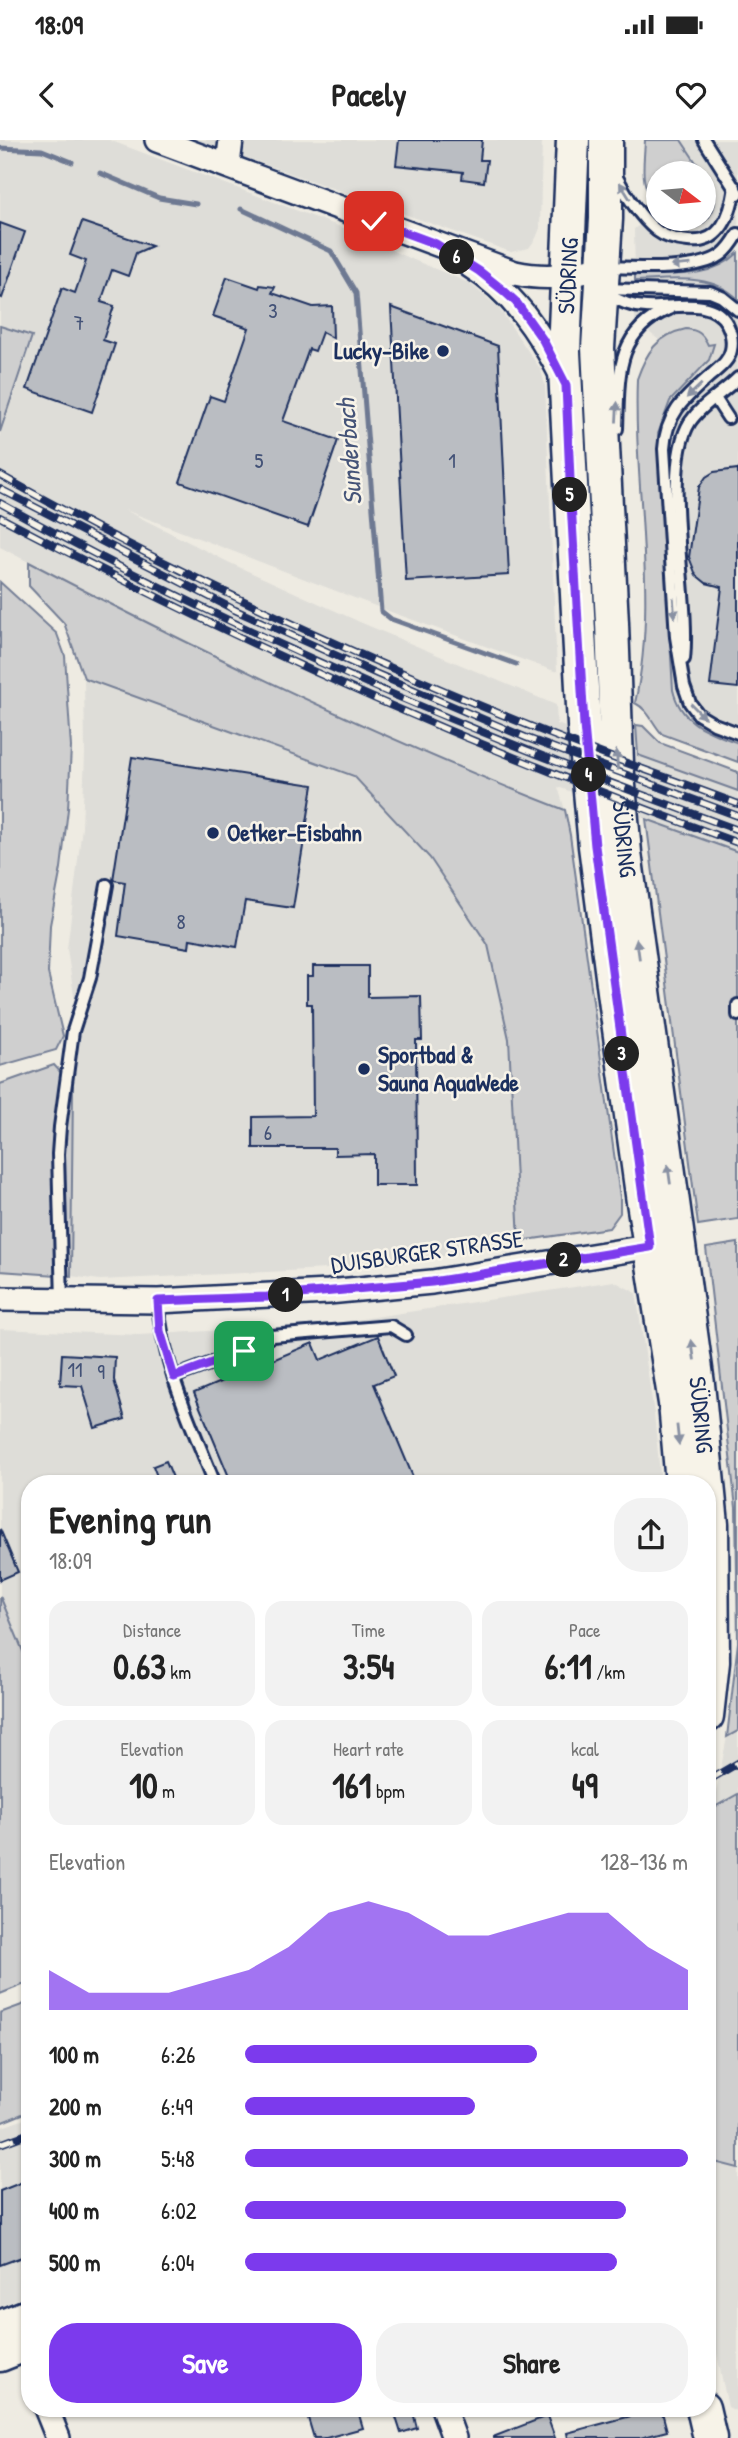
<!DOCTYPE html>
<meta charset="utf-8">
<style>
body{margin:0;font-family:"Patrick Hand",sans-serif;background:#f2f2f2;color:#222;height:100vh;display:flex;flex-direction:column;font-size:26px;white-space:nowrap}
*{box-sizing:border-box;margin:0}
p{font-size:23px;color:#767676}
.icon{flex:none;width:38px;height:38px;fill:none;stroke:currentColor;stroke-width:2;stroke-linecap:round;stroke-linejoin:round}
.map{position:relative;flex:1;overflow:hidden}
.panel{position:absolute;left:21px;top:1335px;width:695px;height:942px;display:flex;flex-direction:column;background:#fff;border-radius:28px;box-shadow:0 2px 5px #0004}
.panel>*{flex:none}
.needle{width:46px;rotate:106deg}
.fabs{position:absolute;left:646px;top:21px;display:grid;gap:14px}
.fabs a{display:grid;place-items:center;width:70px;height:70px;border-radius:50%;background:#fff;box-shadow:0 2px 5px #0004;font-size:35px}
.pin{position:absolute;display:grid;place-items:center;width:60px;height:60px;color:#fff;margin:-30px;border-radius:14px;box-shadow:0 4px 10px #0006}
.km{position:absolute;width:35px;height:35px;margin:-18px;border-radius:50%;background:#222;color:#fff;font-size:19px;line-height:35px;text-align:center}
.round{display:grid;place-items:center;flex:none;width:74px;height:74px;border-radius:28px;background:#f2f2f2}
.head{display:flex;align-items:center;justify-content:space-between;height:119px;padding:0 28px}
h1{font-size:38px;font-weight:800;line-height:52px}
.metrics{display:grid;grid-template-columns:repeat(3,1fr);gap:10px;height:119px;padding:7px 28px}
.metrics div{display:grid;align-content:center;border-radius:18px;background:#f2f2f2;text-align:center}
.metrics b{font-size:35px;font-weight:800}
.metrics small{font-size:19px;font-weight:400}
.metrics p{font-size:19px}
.chart{height:196px;padding:14px 28px}
.chart p{display:flex;justify-content:space-between}
.chart svg{width:100%;height:126px;margin-top:7px;fill:#7c3aed;opacity:.7}
.action{display:flex;gap:14px;margin-top:auto;padding:14px 28px}
.action a{flex:1;height:80px;border-radius:28px;background:#7c3aed;color:#fff;font-size:28px;font-weight:800;line-height:80px;text-align:center}
.action a+a{background:#f2f2f2;color:#222}
ul{padding:0 28px;list-style:none;font-size:23px}
li{display:grid;grid-template-columns:112px 84px 1fr;align-items:center;height:52px}
li i{height:18px;border-radius:9px;background:#7c3aed}
.status{display:flex;justify-content:space-between;align-items:center;height:49px;padding:0 35px;background:#fff;direction:ltr}
.status svg{height:19px;fill:currentColor}
header{display:flex;justify-content:space-between;align-items:center;height:91px;padding:0 28px;background:#fff;font-size:32px;font-weight:800}
.map>svg:first-child{display:block}
</style>
<div class="status"><b>18:09</b><svg viewBox="0 0 49 12"><path d="M0 12V9h3v3zM5 12V6h3v6zM10 12V3h3v9zM15 12V0h3v12zM26 1h20v11H26zM47 4h2v5h-2z"/></svg></div>
<header><svg class="icon" aria-label="back" viewBox="0 0 24 24"><path d="M15 5l-7 7 7 7"/></svg>Pacely<svg class="icon" aria-label="heart" viewBox="0 0 24 24"><path d="M12 20l-8-8c-3-5 5-10 8-4 3-6 11-1 8 4z"/></svg></header>
<div class="map">
<svg width="738" height="2298" viewBox="0 0 738 2298">
<rect width="100%" height="100%" fill="#eeebe2"/>
<filter id="ink" filterUnits="userSpaceOnUse"><feTurbulence type="fractalNoise" baseFrequency=".0143" numOctaves="2"/><feDisplacementMap in="SourceGraphic" scale="14" xChannelSelector="R" yChannelSelector="G"/><feConvolveMatrix kernelMatrix="1 2 1 2 8 2 1 2 1" color-interpolation-filters="sRGB"/></filter>
<g filter="url(#ink)">
<g fill="#deddd8">
<path d="M0,0H109L362,95L397,113L469,143L498,167L541,230L545,245L557,532L391,472L125,370L228,422L362,483L556,565L557,584L738,651V712L558,647L565,670L505,647L398,602L114,467L0,407V292L32,197L0,186Z"/>
<path d="M197,0H542L540,88L536,98L529,108L511,112Z"/>
<path d="M681,0H738V113L725,124L707,132L635,134L634,89L654,74L658,79L675,88L709,78L713,49Z"/>
<path d="M696,140L716,144L738,159V603L703,590L691,582L682,572L673,550L658,294L670,261L697,235L713,204L708,205L704,196L696,190L686,189L673,192L659,200L635,181V141Z"/>
<path d="M84,538L354,636L430,718L488,805L509,899L519,1101L423,1120L368,1127L100,1140L71,1136L73,946L80,896L67,809L82,687L85,614Z"/>
<path d="M614,1141L636,1153L654,1274L661,1344H30V1528L0,1456V1189L139,1195L328,1184Z"/>
<path d="M738,1591V1654L713,1668L727,1597Z"/>
<path d="M30,1977V2154L0,2166V1988Z"/>
<path d="M713,2021L738,2028V2272L728,2267L713,2195L710,2145L707,2144V2045Z"/>
</g>
<g fill="#cfcfcf" stroke="#757f96" stroke-width="2">
<path d="M645,0H681L703,33H658V66C638,45 644,27 645,0Z"/>
<path d="M704,35C706,39 711,44 713,49C722,72 699,96 675,88C670,86 665,82 661,79H704Z"/>
<path d="M738,113V159C711,132 670,140 635,141V134C671,134 710,140 738,113Z"/>
<path d="M0,186L32,196L0,292Z"/>
<path d="M686,189C698,190 703,194 708,205L714,204L709,220L670,261L658,294L673,550C681,584 709,592 738,603V622L662,594C652,583 649,570 635,563C659,457 633,347 637,239C646,213 657,195 686,189Z"/>
<path d="M29,422C203,513 381,599 565,670L570,695L620,1057V1073L609,1088L519,1101L509,899L488,805L430,718L354,636L84,538L64,483L29,446Z"/>
<path d="M0,442L57,494L65,516L71,607L68,669L61,728L50,785L48,833L63,896L56,910L0,926Z"/>
<path d="M636,585L643,586L660,603L738,632V651L638,615Z"/>
<path d="M646,679L738,712V1079L698,1085Z"/>
<path d="M54,925L73,946L71,1136L0,1131V944Z"/>
<path d="M738,1103V1591L727,1597L738,1502L736,1368L706,1108Z"/>
<path d="M0,1456L30,1528V1842L0,1854Z"/>
<path d="M738,1654V2028L707,2020V1688L713,1668Z"/>
<path d="M30,1862V1971L0,1983V1873Z"/>
</g>
<g fill="none" stroke-linecap="round" stroke-linejoin="round">
<g stroke="#6e7992" stroke-width="5">
<path d="M0,8L42,10L72,22"/>
<path d="M100,33L159,58L196,64"/>
<path d="M241,69L331,111L356,153L381,471L391,479L516,524"/>
</g>
</g>
<g fill="#babdc2" stroke="#1b2f5e" stroke-width="2">
<path d="M399,0H482L480,20H487L484,42L462,39L463,32L396,25Z"/>
<path d="M82,82L152,106L136,113L128,136L112,130L101,162L114,166L103,200L115,204L92,272L27,249L62,148L75,153L86,121L70,115Z"/>
<path d="M0,83L25,92L2,158L0,157Z"/>
<path d="M227,137L259,148L260,145L275,147L272,153L313,167L332,166L333,198L322,192L315,211L309,209L283,281L338,300L308,387L180,342L210,256L224,261L249,188L213,176Z"/>
<path d="M391,167L498,206L509,435L406,441Z"/>
<path d="M738,329V548L710,545L722,447L706,443L696,435L689,417L699,347L706,337L714,332Z"/>
<path d="M132,617L313,645L293,768L245,761L237,807L190,799L189,808L118,796L125,742L113,740Z"/>
<path d="M313,826H368V857L421,856L422,900H416L417,1045H374V1014L335,1015V1008H253V977L313,976L312,864H307V836H313Z"/>
<path d="M378,1196L394,1236L374,1244L416,1344H232L194,1253L313,1203L320,1220Z"/>
<path d="M62,1214L115,1217L114,1240L125,1279L95,1288L82,1246L60,1245Z"/>
<path d="M166,1321L174,1340L160,1344L153,1326Z"/>
<path d="M0,1389L18,1432L0,1440Z"/>
<path d="M30,2039V2114L0,2125V2051Z"/>
<path d="M305,2268H357L363,2288L326,2298H314Z"/>
<path d="M393,2268H412L417,2288L401,2293Z"/>
<path d="M661,2268L667,2291L640,2298H568L567,2293Z"/>
<path d="M547,2276L555,2298H493V2297Z"/>
</g>
<g fill="none" stroke-linecap="round" stroke-linejoin="round">
<defs>
<g id="lane">
<path d="M704,0L738,54"/>
<path d="M615,34C626,54 639,77 657,91C666,98 677,100 688,101C721,105 731,74 735,47"/>
<path d="M606,127C635,128 697,132 721,115C728,110 734,101 738,94"/>
<path d="M604,149L710,152L722,157L738,170"/>
<path d="M606,153C618,161 632,167 646,167C672,169 712,156 727,184C731,192 733,201 731,210C729,221 719,228 711,235C685,258 666,273 664,309L676,497L684,546L690,563L699,575L714,584L738,593"/>
<path d="M715,258L728,278"/>
<path d="M617,289C619,239 614,192 669,169"/>
<path d="M684,519C691,458 660,329 690,282C702,264 723,253 738,238"/>
<path d="M738,865V875"/>
<path d="M62,1161L58,1014L60,987L73,891L90,838L107,745"/>
<path d="M158,1161C162,1225 192,1285 215,1344"/>
<path d="M174,1237L244,1211L272,1196L391,1186L406,1195"/>
</g>
<g id="street">
<path d="M157,0L515,133C548,140 571,136 602,127"/>
<path d="M228,25L231,0"/>
<path d="M469,125C513,152 539,191 562,236"/>
<path d="M0,1159L158,1161L328,1152L432,1142L665,1104"/>
<path d="M46,2268L58,2298"/>
<path d="M443,2268L454,2298"/>
</g>
<g id="secondary">
<path d="M573,0L564,212L584,585L595,706L616,867L643,1062L675,1263L682,1344"/>
<path id="s1" d="M606,0V79L598,208L612,483L617,623L625,713L698,1244L712,1384L713,1522L707,1576"/>
<path d="M0,2187L30,2175"/>
<path d="M0,2215L30,2203"/>
<path d="M703,2268L710,2298"/>
</g>
</defs>
<use href="#lane" stroke="#1b2f5e" stroke-width="16"/>
<use href="#street" stroke="#1b2f5e" stroke-width="28"/>
<use href="#secondary" stroke="#1b2f5e" stroke-width="37"/>
<use href="#lane" stroke="#f7f3e8" stroke-width="10"/>
<use href="#street" stroke="#f7f3e8" stroke-width="23"/>
<use href="#secondary" stroke="#f7f3e8" stroke-width="32"/>
<defs>
<g id="rail">
<path d="M0,335C170,431 349,513 530,586C599,614 669,638 738,664"/>
<path d="M0,349L235,470L377,534L527,598L738,676"/>
<path d="M0,363C236,494 485,599 738,690"/>
<path d="M0,377C48,403 97,427 147,452C339,548 536,630 738,703"/>
<path d="M707,1641L738,1623"/>
<path d="M0,2004L30,1993"/>
</g>
</defs>
<use href="#rail" stroke="#1b2f5e" stroke-width="8"/>
<use href="#rail" stroke="#f7f3e8" stroke-width="5" stroke-dasharray="16" stroke-linecap="butt"/>
</g>
<defs><path id="oneway-solid" d="M-6-.8H1V-3.2L6.5 0L1 3.2V.8H-6Z" transform="scale(1.75)"/></defs>
<g fill="#8991a3">
<use href="#oneway-solid" transform="translate(625 51) rotate(-122)"/>
<use href="#oneway-solid" transform="translate(681 125) rotate(175)"/>
<use href="#oneway-solid" transform="translate(694 251) rotate(137)"/>
<use href="#oneway-solid" transform="translate(617 272) rotate(-87)"/>
<use href="#oneway-solid" transform="translate(674 468) rotate(86)"/>
<use href="#oneway-solid" transform="translate(698 571) rotate(45)"/>
<use href="#oneway-solid" transform="translate(617 620) rotate(-93)"/>
<use href="#oneway-solid" transform="translate(638 809) rotate(-98)"/>
<use href="#oneway-solid" transform="translate(669 1034) rotate(-98)"/>
<use href="#oneway-solid" transform="translate(693 1210) rotate(-98)"/>
<use href="#oneway-solid" transform="translate(678 1295) rotate(84)"/>
</g>
</g>
<g fill="none" stroke-linecap="round" stroke-linejoin="round" filter="url(#ink)">
<defs>
<path id="route" d="M244,1211L174,1237L160,1191L158,1161L267,1157L432,1142L650,1107L595,706L584,585L571,363L566,245L543,200L516,162L504,151L479,131L436,104L374,81"/>
</defs>
<use href="#route" stroke="#fff" stroke-width="14"/>
<use href="#route" stroke="#7c3aed" stroke-width="9"/>
</g>
<g fill="#1b2f5e" stroke="#f7f3e8" stroke-width="2.5">
<circle cx="443" cy="211" r="7"/>
<circle cx="213" cy="693" r="7"/>
<circle cx="364" cy="929" r="7"/>
</g>
<g text-anchor="middle" stroke-width="5" stroke-linejoin="round" paint-order="stroke">
<g font-size="21" fill="#435277">
<text x="273" y="178">3</text>
<text x="79" y="190">7</text>
<text x="259" y="328">5</text>
<text x="452" y="328">1</text>
<text x="181" y="789">8</text>
<text x="268" y="1000">6</text>
<text x="75" y="1237">11</text>
<text x="101" y="1239">9</text>
</g>
<g font-size="24" fill="#1b2f5e" stroke="#f7f3e8">
<text transform="translate(568 136) rotate(-87)" y="8">SÜDRING</text>
<text dy="8" stroke="none"><textPath href="#s1" startOffset="700">SÜDRING</textPath></text>
<text transform="translate(427 1112) rotate(-8)" y="8">DUISBURGER STRASSE</text>
<text dy="8" stroke="none"><textPath href="#s1" startOffset="1281">SÜDRING</textPath></text>
</g>
<g font-size="24" font-weight="bold" fill="#1b2f5e" stroke="#f7f3e8" text-anchor="start">
<text x="429" y="219" text-anchor="end">Lucky-Bike</text>
<text x="227" y="701">Oetker-Eisbahn</text>
<text x="378" y="923">Sportbad &amp;<tspan x="378" dy="28">Sauna AquaWede</tspan></text>
</g>
<g font-size="26" font-style="italic" fill="#455478" stroke="#f7f3e8">
<text transform="translate(349 312) rotate(-94)" y="9">Sunderbach</text>
</g>
</g>
</svg>
<div class="fabs">
<a><svg class="needle" viewBox="-14 -14 28 28"><path d="M0-13l5 13h-10z" fill="#e53935"/><path d="M0 13l5-13h-10z" fill="#767676"/></svg></a>
</div>
<div class="pin" style="left:244px;top:1211px;background:#1e9e55"><svg class="icon" aria-label="arrive" viewBox="0 0 24 24"><path d="M6 21V4h12l-3 4 3 4H6"/></svg></div>
<div class="pin" style="left:374px;top:81px;background:#d93025"><svg class="icon" aria-label="check" viewBox="0 0 24 24"><path d="M5 12l5 5 9-10"/></svg></div>
<b class="km" style="left:286px;top:1155px">1</b>
<b class="km" style="left:564px;top:1120px">2</b>
<b class="km" style="left:622px;top:914px">3</b>
<b class="km" style="left:589px;top:635px">4</b>
<b class="km" style="left:570px;top:355px">5</b>
<b class="km" style="left:457px;top:117px">6</b>
<section class="panel">
<div class="head"><div><h1>Evening run</h1><p>18:09</p></div><a class="round"><svg class="icon" aria-label="share" viewBox="0 0 24 24"><path d="M12 15V3M7 8l5-5 5 5M5 13v7h14v-7"/></svg></a></div>
<div class="metrics">
<div><p>Distance</p><b>0.63<small> km</small></b></div>
<div><p>Time</p><b>3:54</b></div>
<div><p>Pace</p><b>6:11<small> /km</small></b></div>
</div>
<div class="metrics">
<div><p>Elevation</p><b>10<small> m</small></b></div>
<div><p>Heart rate</p><b>161<small> bpm</small></b></div>
<div><p>kcal</p><b>49</b></div>
</div>
<div class="chart"><p><span>Elevation</span>128–136 m</p>
<svg viewBox="0 0 160 44" preserveAspectRatio="none"><path d="M0 44V30L10 38L20 38L30 38L40 34L50 30L60 22L70 10L80 6L90 10L100 18L110 18L120 14L130 10L140 10L150 22L160 30V44z"/></svg>
</div>
<ul>
<li><b>100 m</b>6:26<i style="width:66%"></i></li>
<li><b>200 m</b>6:49<i style="width:52%"></i></li>
<li><b>300 m</b>5:48<i style="width:100%"></i></li>
<li><b>400 m</b>6:02<i style="width:86%"></i></li>
<li><b>500 m</b>6:04<i style="width:84%"></i></li>
</ul>
<div class="action"><a>Save</a><a>Share</a></div>
</section>
</div>
